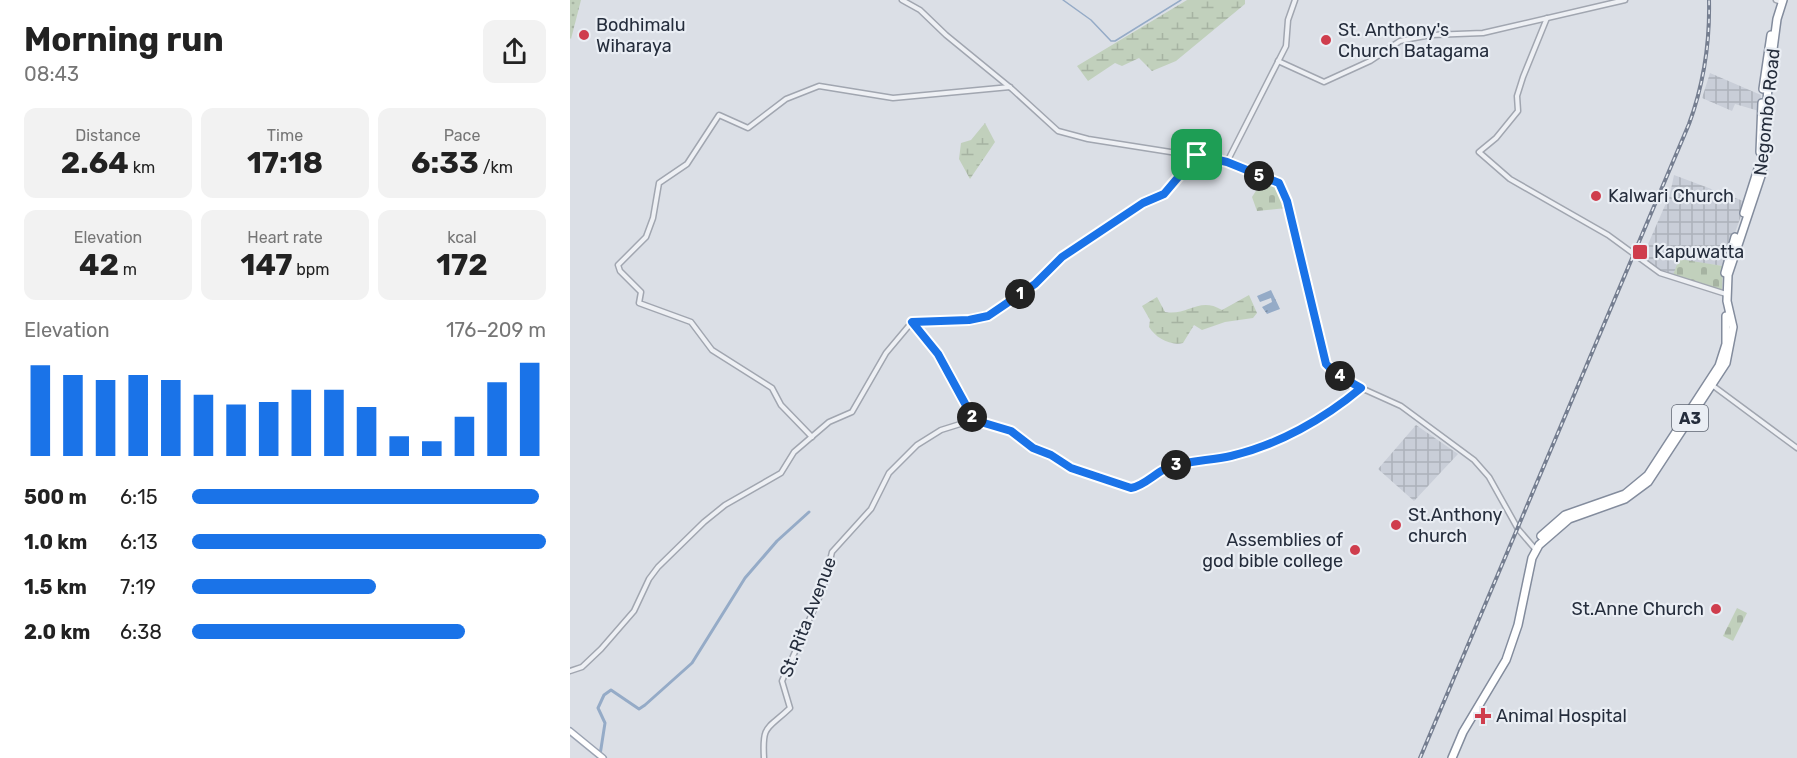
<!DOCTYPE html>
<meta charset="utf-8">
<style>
body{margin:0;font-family:Rubik,sans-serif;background:#f2f2f2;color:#222;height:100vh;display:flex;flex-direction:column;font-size:22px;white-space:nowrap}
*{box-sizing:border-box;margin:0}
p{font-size:20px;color:#767676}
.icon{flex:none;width:33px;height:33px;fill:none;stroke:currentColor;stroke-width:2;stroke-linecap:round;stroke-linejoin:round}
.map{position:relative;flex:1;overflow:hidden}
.panel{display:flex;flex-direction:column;background:#fff;width:570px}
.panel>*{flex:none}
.pin{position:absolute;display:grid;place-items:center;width:51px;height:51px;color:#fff;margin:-26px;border-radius:12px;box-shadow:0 3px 9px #0006}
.km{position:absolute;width:30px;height:30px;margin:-15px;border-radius:50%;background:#222;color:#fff;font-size:16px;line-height:30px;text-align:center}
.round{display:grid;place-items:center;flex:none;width:63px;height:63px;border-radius:12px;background:#f2f2f2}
.head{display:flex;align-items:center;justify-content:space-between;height:102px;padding:0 24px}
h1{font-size:33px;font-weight:700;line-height:45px}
.figures{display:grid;grid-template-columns:repeat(3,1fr);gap:9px;height:102px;padding:6px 24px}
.figures div{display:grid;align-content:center;border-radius:12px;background:#f2f2f2;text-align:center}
.figures b{font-size:30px;font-weight:700}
.figures small{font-size:16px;font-weight:400}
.figures p{font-size:16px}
.chart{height:168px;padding:12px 24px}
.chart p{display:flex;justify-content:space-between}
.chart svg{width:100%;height:108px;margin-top:6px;stroke:#1a73e8;stroke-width:6}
ul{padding:0 24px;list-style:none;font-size:20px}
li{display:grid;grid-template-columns:96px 72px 1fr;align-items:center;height:45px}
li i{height:15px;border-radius:8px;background:#1a73e8}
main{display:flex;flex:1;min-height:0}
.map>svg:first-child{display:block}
</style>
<main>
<section class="panel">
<div class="head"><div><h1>Morning run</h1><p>08:43</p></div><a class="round"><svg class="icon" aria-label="share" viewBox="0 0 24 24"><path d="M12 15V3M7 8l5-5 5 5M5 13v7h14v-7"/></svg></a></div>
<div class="figures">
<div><p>Distance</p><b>2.64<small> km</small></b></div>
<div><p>Time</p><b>17:18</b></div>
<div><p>Pace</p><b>6:33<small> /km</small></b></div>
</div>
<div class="figures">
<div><p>Elevation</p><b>42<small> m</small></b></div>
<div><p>Heart rate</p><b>147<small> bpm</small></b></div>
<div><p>kcal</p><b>172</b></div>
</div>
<div class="chart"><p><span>Elevation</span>176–209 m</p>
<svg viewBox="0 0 160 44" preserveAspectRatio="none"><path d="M5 44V7M15 44V11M25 44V13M35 44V11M45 44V13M55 44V19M65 44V23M75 44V22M85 44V17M95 44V17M105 44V24M115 44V36M125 44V38M135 44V28M145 44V14M155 44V6"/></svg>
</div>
<ul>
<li><b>500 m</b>6:15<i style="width:98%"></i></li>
<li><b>1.0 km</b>6:13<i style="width:100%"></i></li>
<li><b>1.5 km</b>7:19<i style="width:52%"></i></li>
<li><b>2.0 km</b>6:38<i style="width:77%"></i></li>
</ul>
</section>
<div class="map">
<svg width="1227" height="758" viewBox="0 0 1227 758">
<defs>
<pattern id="industrial-grid" width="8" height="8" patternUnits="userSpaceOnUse" patternTransform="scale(1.5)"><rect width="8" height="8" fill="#c9ced8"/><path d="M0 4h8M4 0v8" fill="none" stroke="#acb1ba"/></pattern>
<pattern id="green-dots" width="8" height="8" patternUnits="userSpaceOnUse" patternTransform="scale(1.5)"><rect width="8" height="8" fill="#c1d0bc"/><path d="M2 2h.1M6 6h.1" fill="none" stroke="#a6b3a2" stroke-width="1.8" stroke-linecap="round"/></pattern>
<pattern id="wetland-marsh" width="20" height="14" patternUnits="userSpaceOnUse" patternTransform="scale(1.5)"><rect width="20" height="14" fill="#c1d0bc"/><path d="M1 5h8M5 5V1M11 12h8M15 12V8" fill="none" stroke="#a6b3a2"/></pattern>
<pattern id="cemetery-stones" width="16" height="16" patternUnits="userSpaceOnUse" patternTransform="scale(1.5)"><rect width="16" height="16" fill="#c1d0bc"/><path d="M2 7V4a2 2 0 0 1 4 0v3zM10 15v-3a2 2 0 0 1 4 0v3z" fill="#a6b3a2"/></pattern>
<pattern id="water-ripples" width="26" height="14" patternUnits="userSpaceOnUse" patternTransform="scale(1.5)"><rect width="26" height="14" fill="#95abc7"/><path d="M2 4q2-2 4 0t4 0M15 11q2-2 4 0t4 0" fill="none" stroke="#798ca3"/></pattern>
</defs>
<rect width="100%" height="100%" fill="#dbdfe6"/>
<g fill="url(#industrial-grid)">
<path d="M1140,73L1191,95L1189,111L1165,104L1162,111L1132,98Z"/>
<path d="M1104,175L1176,202L1153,266L1110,260L1103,275L1090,271L1072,258L1100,194Z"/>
<path d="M846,425L888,454L844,501L808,469Z"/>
</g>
<path fill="url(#green-dots)" d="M0,0H11L1,39L0,38Z"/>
<g fill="url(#wetland-marsh)">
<path d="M617,0H675V4L606,61L582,71L569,58L552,66L545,63L518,81L507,66Z"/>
<path d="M415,123L425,142L400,179L389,159L391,143L401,140Z"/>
<path d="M679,295L687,313L683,318L655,322L632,330L624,325L613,343C600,346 586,338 579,327L580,320L572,306L587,297L595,312C618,316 629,296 652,310Z"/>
</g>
<g fill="url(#cemetery-stones)">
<path d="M693,180L708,186L716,208L687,211L682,197Z"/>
<path d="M1109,259L1153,266L1152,290L1103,275Z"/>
<path d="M1167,608L1177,613L1163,641L1153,636Z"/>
</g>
<path fill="url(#water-ripples)" d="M701,290L710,309L697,314L692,307L702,302L701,298L690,302L687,296Z"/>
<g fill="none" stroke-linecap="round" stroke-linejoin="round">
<path stroke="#95abc7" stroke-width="1.5" d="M493,0L521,20L541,41H545L611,0"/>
<path stroke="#95abc7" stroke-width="3" d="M30,755L35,723L28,708L34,695L41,690L69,709L75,705L122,663L175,578L207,541L239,512"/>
<defs>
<g id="minor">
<path d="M332,0L350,10L376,35L442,89L488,131L518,139L645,159L709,183L714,192L756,364L780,383L831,406L904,460L919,477L948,529L966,550"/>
<path d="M1206,0L1209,1"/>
<path d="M977,18L953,77L947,96L948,111L926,138L909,152L940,179L1038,235L1090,273L1156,294"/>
<path d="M708,61L754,82L800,61L830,41L839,39L861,35L913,33L1055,0"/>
<path d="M657,162L716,46L718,20L725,0"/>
<path d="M342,322L399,320L418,316L465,284L492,257L573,203L594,194L628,155"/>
<path d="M342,322L367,354L403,420"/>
<path d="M1142,385L1227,448"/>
<path d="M242,437L211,405L202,388L142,350L121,322L69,303L71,292L50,271L48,265L76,237L83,218L89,183L117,164L149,115L178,128L216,99L249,86L323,98L440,87"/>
<path d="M0,671L12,667L31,649L64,611L79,579L88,567L134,522L155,505L211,473L224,452L259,422L282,412L316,353L342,322"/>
<path d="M194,758C192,724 197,730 220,708L212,681L253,589L262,552L301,509L319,473L347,445L371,430L403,420L428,426L441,431L463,449L481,455L501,468L561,488C574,486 585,473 597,468C618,460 640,461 661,456C708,445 754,419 791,388"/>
</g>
<path id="major" d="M0,731L33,758"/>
<g id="highway">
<path d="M1193,89L1201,35"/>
<path d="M1190,152L1192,103"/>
<path d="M1174,213L1188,169"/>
<path d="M1155,273L1165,237"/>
<path d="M971,536L995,515L1055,494L1078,475L1149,366L1156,344V316"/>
<path d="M882,758L893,732L936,660L948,625L962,558L969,545L999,519L1055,499L1078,482L1156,363L1163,327L1157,301L1158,275L1192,173L1198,87L1207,19L1213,0"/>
</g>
</defs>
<use href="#minor" stroke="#a1a6b0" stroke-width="7"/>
<use href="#major" stroke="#9ba3b2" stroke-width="8"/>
<use href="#highway" stroke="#838c9d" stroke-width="10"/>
<use href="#minor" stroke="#eef0f4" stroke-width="4"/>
<use href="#major" stroke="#fff" stroke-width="5"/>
<use href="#highway" stroke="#fff" stroke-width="7"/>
<defs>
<path id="rail" d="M850,758L1119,124C1134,83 1140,44 1139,0"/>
</defs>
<use href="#rail" stroke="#757e90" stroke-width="4"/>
<use href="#rail" stroke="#eaeef4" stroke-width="1.5" stroke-dasharray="4.5" stroke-linecap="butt"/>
</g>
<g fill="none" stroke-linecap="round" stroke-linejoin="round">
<defs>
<path id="route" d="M627,155L657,162L709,183L717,201L756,364L766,374L791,388C754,419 708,445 661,456C640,461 618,460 597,468C585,473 574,486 561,488L501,468L481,455L463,448L441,431L404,420L368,354L342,322L399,320L418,316L465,284L492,257L573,203L594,194Z"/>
</defs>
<use href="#route" stroke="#fff" stroke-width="12"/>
<use href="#route" stroke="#1a73e8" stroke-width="8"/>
</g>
<g fill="#cf3d4d" stroke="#eaeef4" stroke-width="2">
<circle cx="14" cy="35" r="6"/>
<circle cx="756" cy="40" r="6"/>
<circle cx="1026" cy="196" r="6"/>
<rect x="1062" y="244" width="16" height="16" rx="3"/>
<circle cx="826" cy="525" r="6"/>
<circle cx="785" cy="550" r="6"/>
<circle cx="1146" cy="609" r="6"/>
<path d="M910 707h6v6h6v6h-6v6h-6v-6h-6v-6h6z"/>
</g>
<g text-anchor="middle" stroke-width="4.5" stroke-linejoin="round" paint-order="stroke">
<rect fill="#eaeef4" stroke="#606773" stroke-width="1.5" x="1102" y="405" width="36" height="26" rx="4.5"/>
<g font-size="16" font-weight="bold" fill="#252d3c">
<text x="1120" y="424">A3</text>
</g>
<g font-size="18" fill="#252d3c" stroke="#eaeef4" text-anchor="start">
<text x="26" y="31">Bodhimalu<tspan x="26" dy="21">Wiharaya</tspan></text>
<text x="768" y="36">St. Anthony's<tspan x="768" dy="21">Church Batagama</tspan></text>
<text x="1038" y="202">Kalwari Church</text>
<text x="1084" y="258">Kapuwatta</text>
<text x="838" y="521">St.Anthony<tspan x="838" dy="21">church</tspan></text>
<text x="773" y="546" text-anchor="end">Assemblies of<tspan x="773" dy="21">god bible college</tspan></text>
<text x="1134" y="615" text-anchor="end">St.Anne Church</text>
<text x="926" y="722">Animal Hospital</text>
</g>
<g font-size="18" fill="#252d3c" stroke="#eaeef4">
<text transform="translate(1197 112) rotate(-84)" y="6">Negombo Road</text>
<text transform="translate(238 617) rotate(-69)" y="6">St. Rita Avenue</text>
</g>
</g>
</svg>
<div class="pin" style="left:627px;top:155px;background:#1e9e55"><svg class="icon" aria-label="arrive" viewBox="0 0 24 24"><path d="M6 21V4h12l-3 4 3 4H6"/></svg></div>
<b class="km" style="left:450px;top:294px">1</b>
<b class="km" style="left:402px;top:417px">2</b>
<b class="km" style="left:606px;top:465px">3</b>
<b class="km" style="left:770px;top:376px">4</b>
<b class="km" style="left:689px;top:176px">5</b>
</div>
</main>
